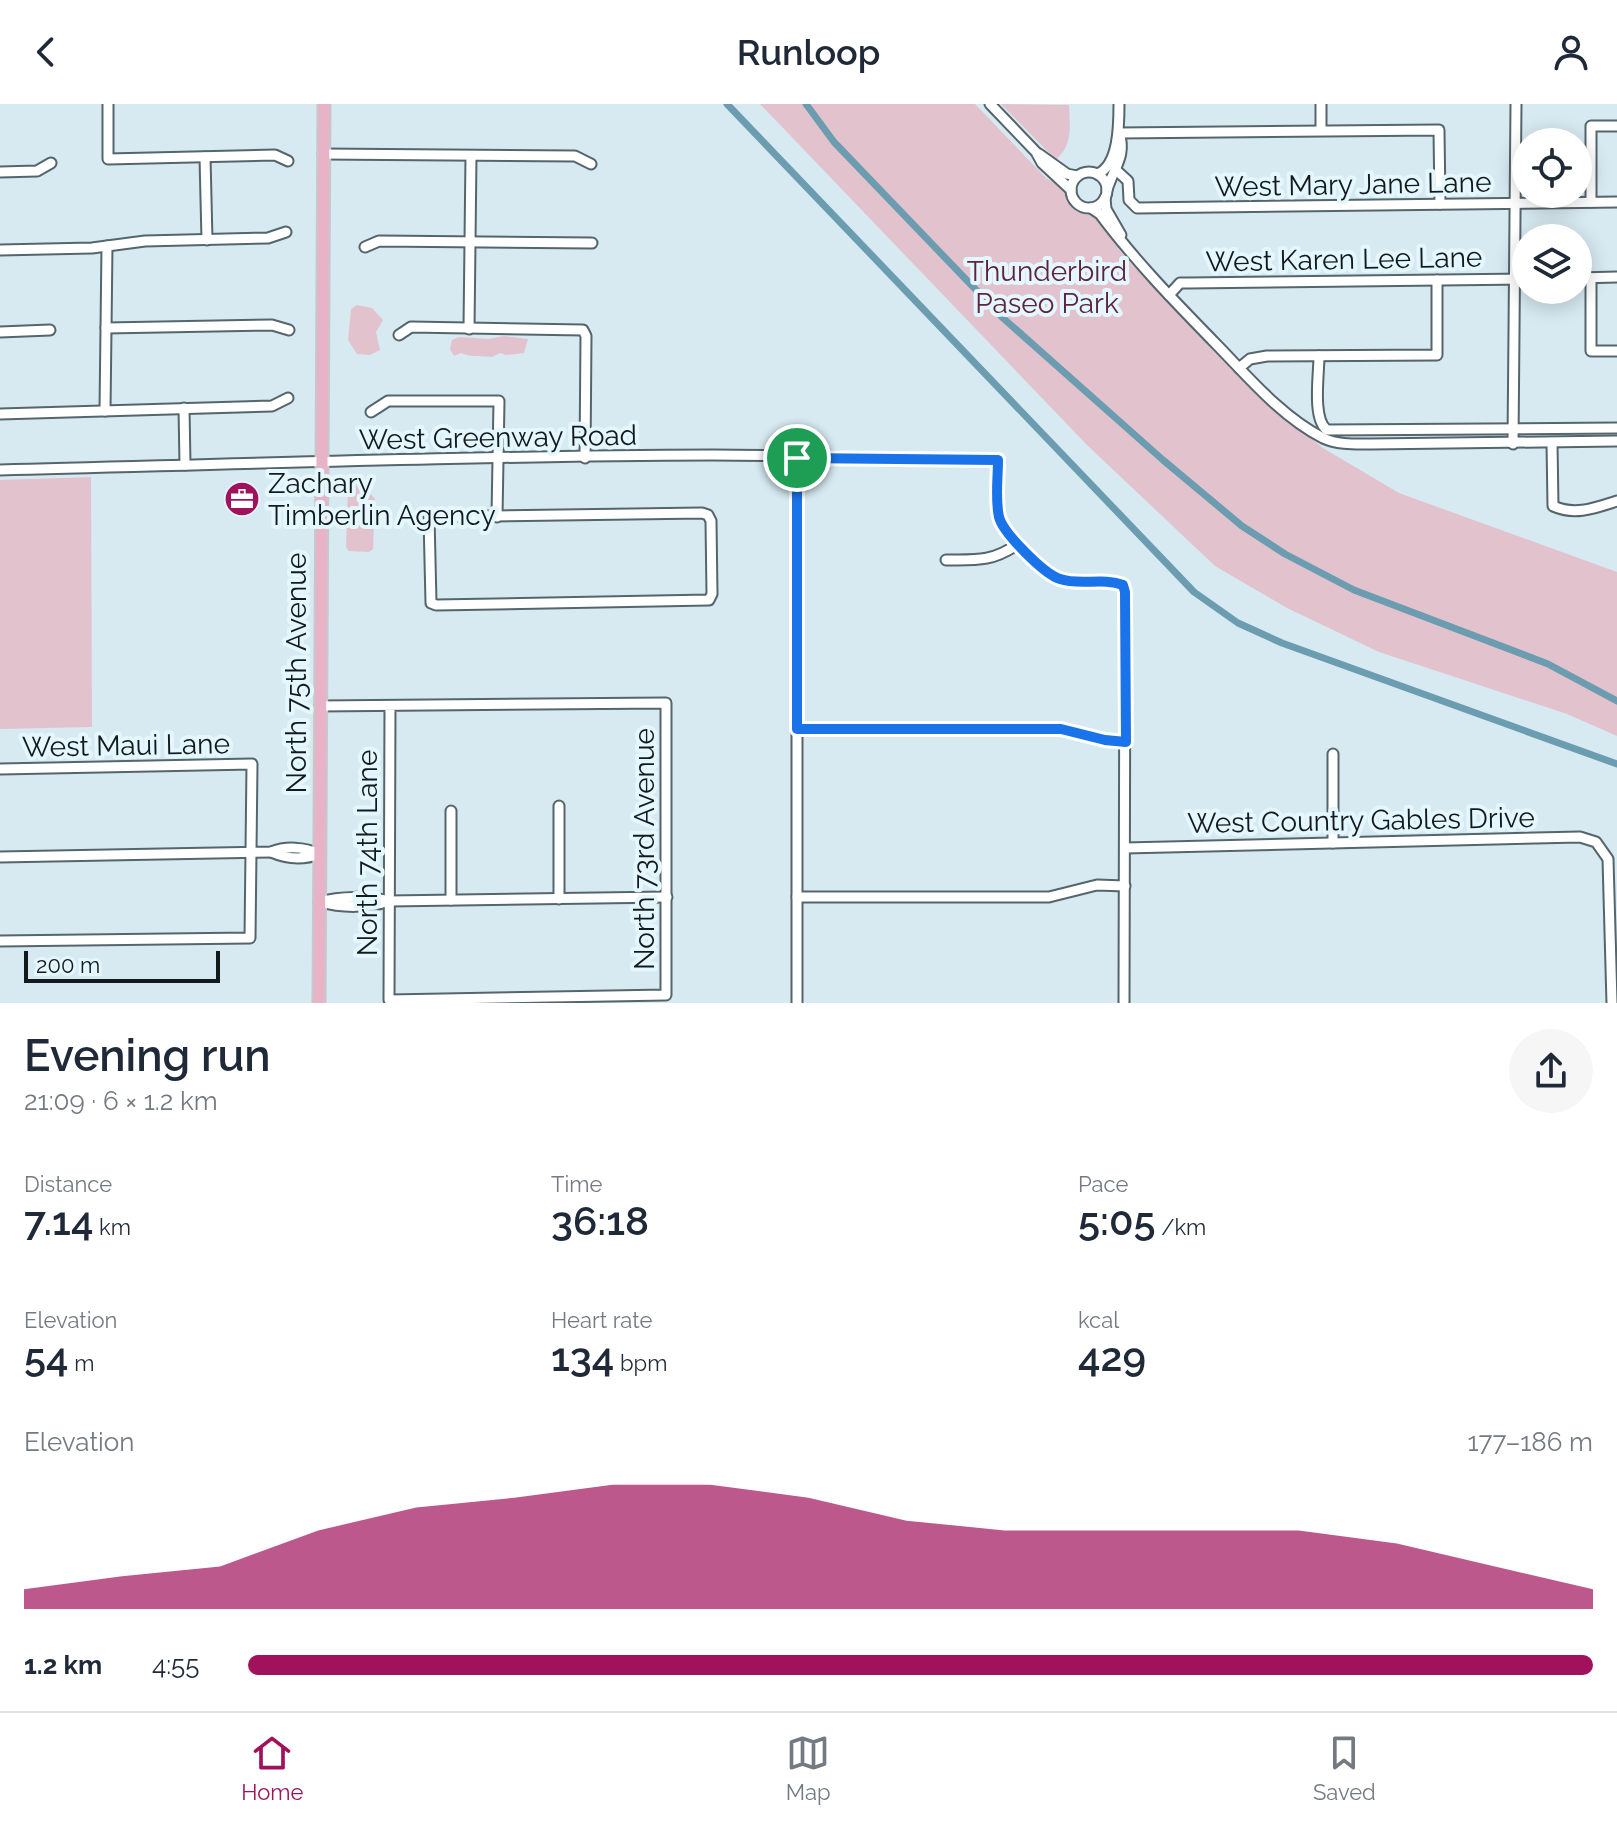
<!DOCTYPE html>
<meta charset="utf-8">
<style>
body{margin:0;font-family:Raleway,sans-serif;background:#f6f6f7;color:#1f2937;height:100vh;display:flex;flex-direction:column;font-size:30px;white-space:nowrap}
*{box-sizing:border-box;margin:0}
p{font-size:26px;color:#747a83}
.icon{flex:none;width:44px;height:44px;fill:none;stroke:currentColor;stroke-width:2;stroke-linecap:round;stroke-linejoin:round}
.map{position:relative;height:899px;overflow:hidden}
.side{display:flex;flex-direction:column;background:#fff;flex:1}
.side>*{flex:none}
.buttons{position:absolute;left:1512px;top:24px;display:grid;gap:16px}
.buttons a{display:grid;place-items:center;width:80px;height:80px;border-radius:50%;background:#fff;box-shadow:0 4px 20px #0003;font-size:40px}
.scale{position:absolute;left:24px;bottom:20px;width:196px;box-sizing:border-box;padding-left:8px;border:4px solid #131a1c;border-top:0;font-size:22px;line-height:28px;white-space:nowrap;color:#131a1c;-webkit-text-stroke:6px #e4f6fe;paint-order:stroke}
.pin{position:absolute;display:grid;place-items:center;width:68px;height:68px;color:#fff;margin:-34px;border:4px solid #fff;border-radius:50%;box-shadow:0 2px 8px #0007}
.round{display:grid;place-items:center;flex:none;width:84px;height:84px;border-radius:42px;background:#f6f6f7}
.summary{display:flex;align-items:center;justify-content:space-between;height:136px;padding:0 24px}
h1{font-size:44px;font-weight:600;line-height:60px}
.metrics{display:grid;grid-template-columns:repeat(3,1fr);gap:12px;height:136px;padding:8px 24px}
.metrics div{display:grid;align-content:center}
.metrics b{font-size:40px;font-weight:600}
.metrics small{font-size:22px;font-weight:400}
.metrics p{font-size:22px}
.chart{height:224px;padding:16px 24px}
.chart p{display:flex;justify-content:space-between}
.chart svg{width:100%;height:144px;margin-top:8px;fill:#a0125c;opacity:.7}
ul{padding:0 24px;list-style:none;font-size:26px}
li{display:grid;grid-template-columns:128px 96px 1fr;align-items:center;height:60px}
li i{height:20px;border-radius:10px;background:#a0125c}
header{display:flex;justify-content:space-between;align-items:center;height:104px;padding:0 24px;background:#fff;font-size:36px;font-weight:600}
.tab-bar{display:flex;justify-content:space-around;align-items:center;height:112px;border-top:2px solid #e0e1e3;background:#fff;font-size:22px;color:#747a83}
.tab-bar a{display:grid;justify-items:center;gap:4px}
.tab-bar .selected{color:#a0125c}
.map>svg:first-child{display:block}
</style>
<header><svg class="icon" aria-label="back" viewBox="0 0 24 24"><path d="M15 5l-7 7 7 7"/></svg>Runloop<svg class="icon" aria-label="person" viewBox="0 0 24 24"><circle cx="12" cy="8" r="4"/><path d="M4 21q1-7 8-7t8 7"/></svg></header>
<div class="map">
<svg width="1617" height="899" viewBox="0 0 1617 899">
<rect width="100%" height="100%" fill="#d7e9f1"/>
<g fill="#e2c3cd">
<path d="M760,0H975L1046,74L1064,85C1069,105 1077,108 1096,113L1124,152L1234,268L1259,292L1323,344L1399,389L1617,468V632L1567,610L1379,548L1287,504L1215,462L1087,341Z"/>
<path d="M1001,0L1069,1C1070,23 1073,40 1056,56Z"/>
<path d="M357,201L372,204L383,216L376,228L380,246L370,251L357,250L348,236L351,205Z"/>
<path d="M504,232L528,235L524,249L506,251L500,249L492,253C483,252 468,253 461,249L454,252L450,245L452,236L459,233L489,235Z"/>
<path d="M91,373L92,623L0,625V376Z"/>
<path d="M353,379L362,380L375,395L373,445L369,448L349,447L346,443L348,385Z"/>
</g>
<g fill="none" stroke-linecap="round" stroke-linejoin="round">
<g stroke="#6c9cb0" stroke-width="7">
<path d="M727,0L1194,488L1238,519L1282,539L1617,660"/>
<path d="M806,0L834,38L1003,214L1163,356L1242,422L1285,450L1354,486L1548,560L1617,597"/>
</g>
<defs>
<g id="minor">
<path d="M108,0V55L275,51L288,57"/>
<path d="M990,0L1036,48L1042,59L1071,86"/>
<path d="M1321,26V0"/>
<path d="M1119,29L1439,26L1440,100"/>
<path d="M323,50L575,52L591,60"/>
<path d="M1039,50L1067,70L1077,72"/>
<path d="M205,53L207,136"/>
<path d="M1116,66L1128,77L1129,96L1137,104L1617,98"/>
<path d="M0,68L37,67L51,59"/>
<circle cx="1089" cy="86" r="18"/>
<path d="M1097,70C1119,62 1119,20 1119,0"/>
<path d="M1107,86C1113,65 1127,52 1119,29"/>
<path d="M1105,94L1106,105L1121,131"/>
<path d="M1591,98V22H1617"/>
<path d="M1091,104L1100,110C1135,157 1176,199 1218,242C1249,274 1282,313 1323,334C1338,341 1355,340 1371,340L1617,337"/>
<path d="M365,143L379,137L592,139"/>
<path d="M0,146L92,144L145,137L268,134L286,128"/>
<path d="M1578,174L1617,173"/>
<path d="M1591,174V247H1617"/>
<path d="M1169,191L1180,179H1188L1526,175"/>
<path d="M106,224L272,221L289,226"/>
<path d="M469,225L471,52"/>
<path d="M0,228L50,226"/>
<path d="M399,231L411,223L583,226L586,232L585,354"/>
<path d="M1319,252C1319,271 1312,315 1327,326L1617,324"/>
<path d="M1239,264L1250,255L1267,252L1437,251V176"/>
<path d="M184,304L185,361"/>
<path d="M105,307L107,142"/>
<path d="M371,308L388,297H499L497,413"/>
<path d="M0,310L272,302L288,294"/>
<path d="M1552,339L1553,402C1575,412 1595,404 1617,397"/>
<path d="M1513,340L1516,0"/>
<path d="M797,354V899"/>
<path d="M0,366C238,360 476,352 713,351C808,351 903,357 998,356C998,374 995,395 999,413C1004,431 1048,474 1066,477C1085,479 1105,474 1123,481L1125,488L1124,899"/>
<path d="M702,409L708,411L711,417L712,490L709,496L436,501L431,499L429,413Z"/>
<path d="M946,456C976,456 992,458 1018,440"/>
<path d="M320,602L666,599V891L389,896L390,602"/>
<path d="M797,625H1061L1105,636L1126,638"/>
<path d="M1333,650V739"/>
<path d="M0,665L252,660L250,834L0,837"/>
<path d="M451,707V796"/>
<path d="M1125,744L1580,733L1596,738L1608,755L1612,899"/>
<path d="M271,748C287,755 303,756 320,750"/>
<path d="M0,753L271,748C286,742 304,743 320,750"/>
<path d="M797,793H1049L1097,781L1125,782"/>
<path d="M559,795V702"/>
<path d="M319,798C341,792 367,792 389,797L667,793"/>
<path d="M321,798C341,804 369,804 389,797"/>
</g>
<path id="major" d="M319,899L324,0"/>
</defs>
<use href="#minor" stroke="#55656c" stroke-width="13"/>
<use href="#major" stroke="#c6c8c9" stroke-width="15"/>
<use href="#minor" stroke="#fff" stroke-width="9"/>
<use href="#major" stroke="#e8b2c7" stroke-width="11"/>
</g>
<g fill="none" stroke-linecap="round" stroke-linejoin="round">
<defs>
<path id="route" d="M797,354L998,356C998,374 995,395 999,413C1003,429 1044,470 1060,475C1080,482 1103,473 1123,481L1125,488L1126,638L1105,636L1061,625H797Z"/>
</defs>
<use href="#route" stroke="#fff" stroke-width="16"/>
<use href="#route" stroke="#1a73e8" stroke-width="10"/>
</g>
<defs>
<symbol id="office-disc" viewBox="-11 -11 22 22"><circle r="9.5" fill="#a0125c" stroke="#e4f6fe"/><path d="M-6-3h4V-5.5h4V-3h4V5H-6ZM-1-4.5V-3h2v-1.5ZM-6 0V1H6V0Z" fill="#fff"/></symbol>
</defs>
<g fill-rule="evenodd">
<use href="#office-disc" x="222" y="375" width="40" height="40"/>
</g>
<g text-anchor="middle" stroke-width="8" stroke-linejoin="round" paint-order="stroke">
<g font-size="28" fill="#131a1c" stroke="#e4f6fe">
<text transform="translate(1353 80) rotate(-1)" y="10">West Mary Jane Lane</text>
<text transform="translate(1344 155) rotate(-1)" y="10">West Karen Lee Lane</text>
<text transform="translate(498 333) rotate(-1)" y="10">West Greenway Road</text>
<text transform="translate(296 569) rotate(-90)" y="10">North 75th Avenue</text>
<text transform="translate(126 641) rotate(-1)" y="10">West Maui Lane</text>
<text transform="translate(1361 716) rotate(-1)" y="10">West Country Gables Drive</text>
<text transform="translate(644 745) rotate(-90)" y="10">North 73rd Avenue</text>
<text transform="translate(367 749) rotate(-90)" y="10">North 74th Lane</text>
</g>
<g font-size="28" fill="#5e243c" stroke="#e4f6fe">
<text x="1047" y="177">Thunderbird<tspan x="1047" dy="32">Paseo Park</tspan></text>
</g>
<g font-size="28" fill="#131a1c" stroke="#e4f6fe" text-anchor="start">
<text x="268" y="389">Zachary<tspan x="268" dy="32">Timberlin Agency</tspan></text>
</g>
</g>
</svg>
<div class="buttons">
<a><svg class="icon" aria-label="locate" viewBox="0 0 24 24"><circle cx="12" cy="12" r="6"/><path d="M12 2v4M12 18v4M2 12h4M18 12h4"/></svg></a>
<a><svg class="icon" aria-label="layers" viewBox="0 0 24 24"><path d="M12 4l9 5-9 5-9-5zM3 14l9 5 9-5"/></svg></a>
</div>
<div class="scale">200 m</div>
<div class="pin" style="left:797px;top:354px;background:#1e9e55"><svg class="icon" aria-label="arrive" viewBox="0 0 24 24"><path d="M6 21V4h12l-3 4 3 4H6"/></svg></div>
</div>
<section class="side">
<div class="summary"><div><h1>Evening run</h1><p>21:09 · 6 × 1.2 km</p></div><a class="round"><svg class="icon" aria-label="share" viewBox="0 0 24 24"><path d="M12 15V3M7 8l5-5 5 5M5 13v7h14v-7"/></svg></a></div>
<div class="metrics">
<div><p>Distance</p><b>7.14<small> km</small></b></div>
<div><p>Time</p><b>36:18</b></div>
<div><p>Pace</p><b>5:05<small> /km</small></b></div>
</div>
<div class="metrics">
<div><p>Elevation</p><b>54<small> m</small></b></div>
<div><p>Heart rate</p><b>134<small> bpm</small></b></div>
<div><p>kcal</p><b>429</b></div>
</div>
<div class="chart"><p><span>Elevation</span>177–186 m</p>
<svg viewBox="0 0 160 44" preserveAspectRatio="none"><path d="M0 44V38L10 34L20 31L30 20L40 13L50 10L60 6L70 6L80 10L90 17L100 20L110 20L120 20L130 20L140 24L150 31L160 38V44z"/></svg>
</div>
<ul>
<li><b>1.2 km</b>4:55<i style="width:100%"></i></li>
</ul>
</section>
<nav class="tab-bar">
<a class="selected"><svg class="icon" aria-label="home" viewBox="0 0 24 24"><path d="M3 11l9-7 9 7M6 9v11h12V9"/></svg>Home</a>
<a><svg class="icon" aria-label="map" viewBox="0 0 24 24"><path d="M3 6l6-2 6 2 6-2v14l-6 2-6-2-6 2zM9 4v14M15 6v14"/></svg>Map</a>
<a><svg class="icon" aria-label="saved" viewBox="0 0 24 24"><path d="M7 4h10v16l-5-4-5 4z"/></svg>Saved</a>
</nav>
